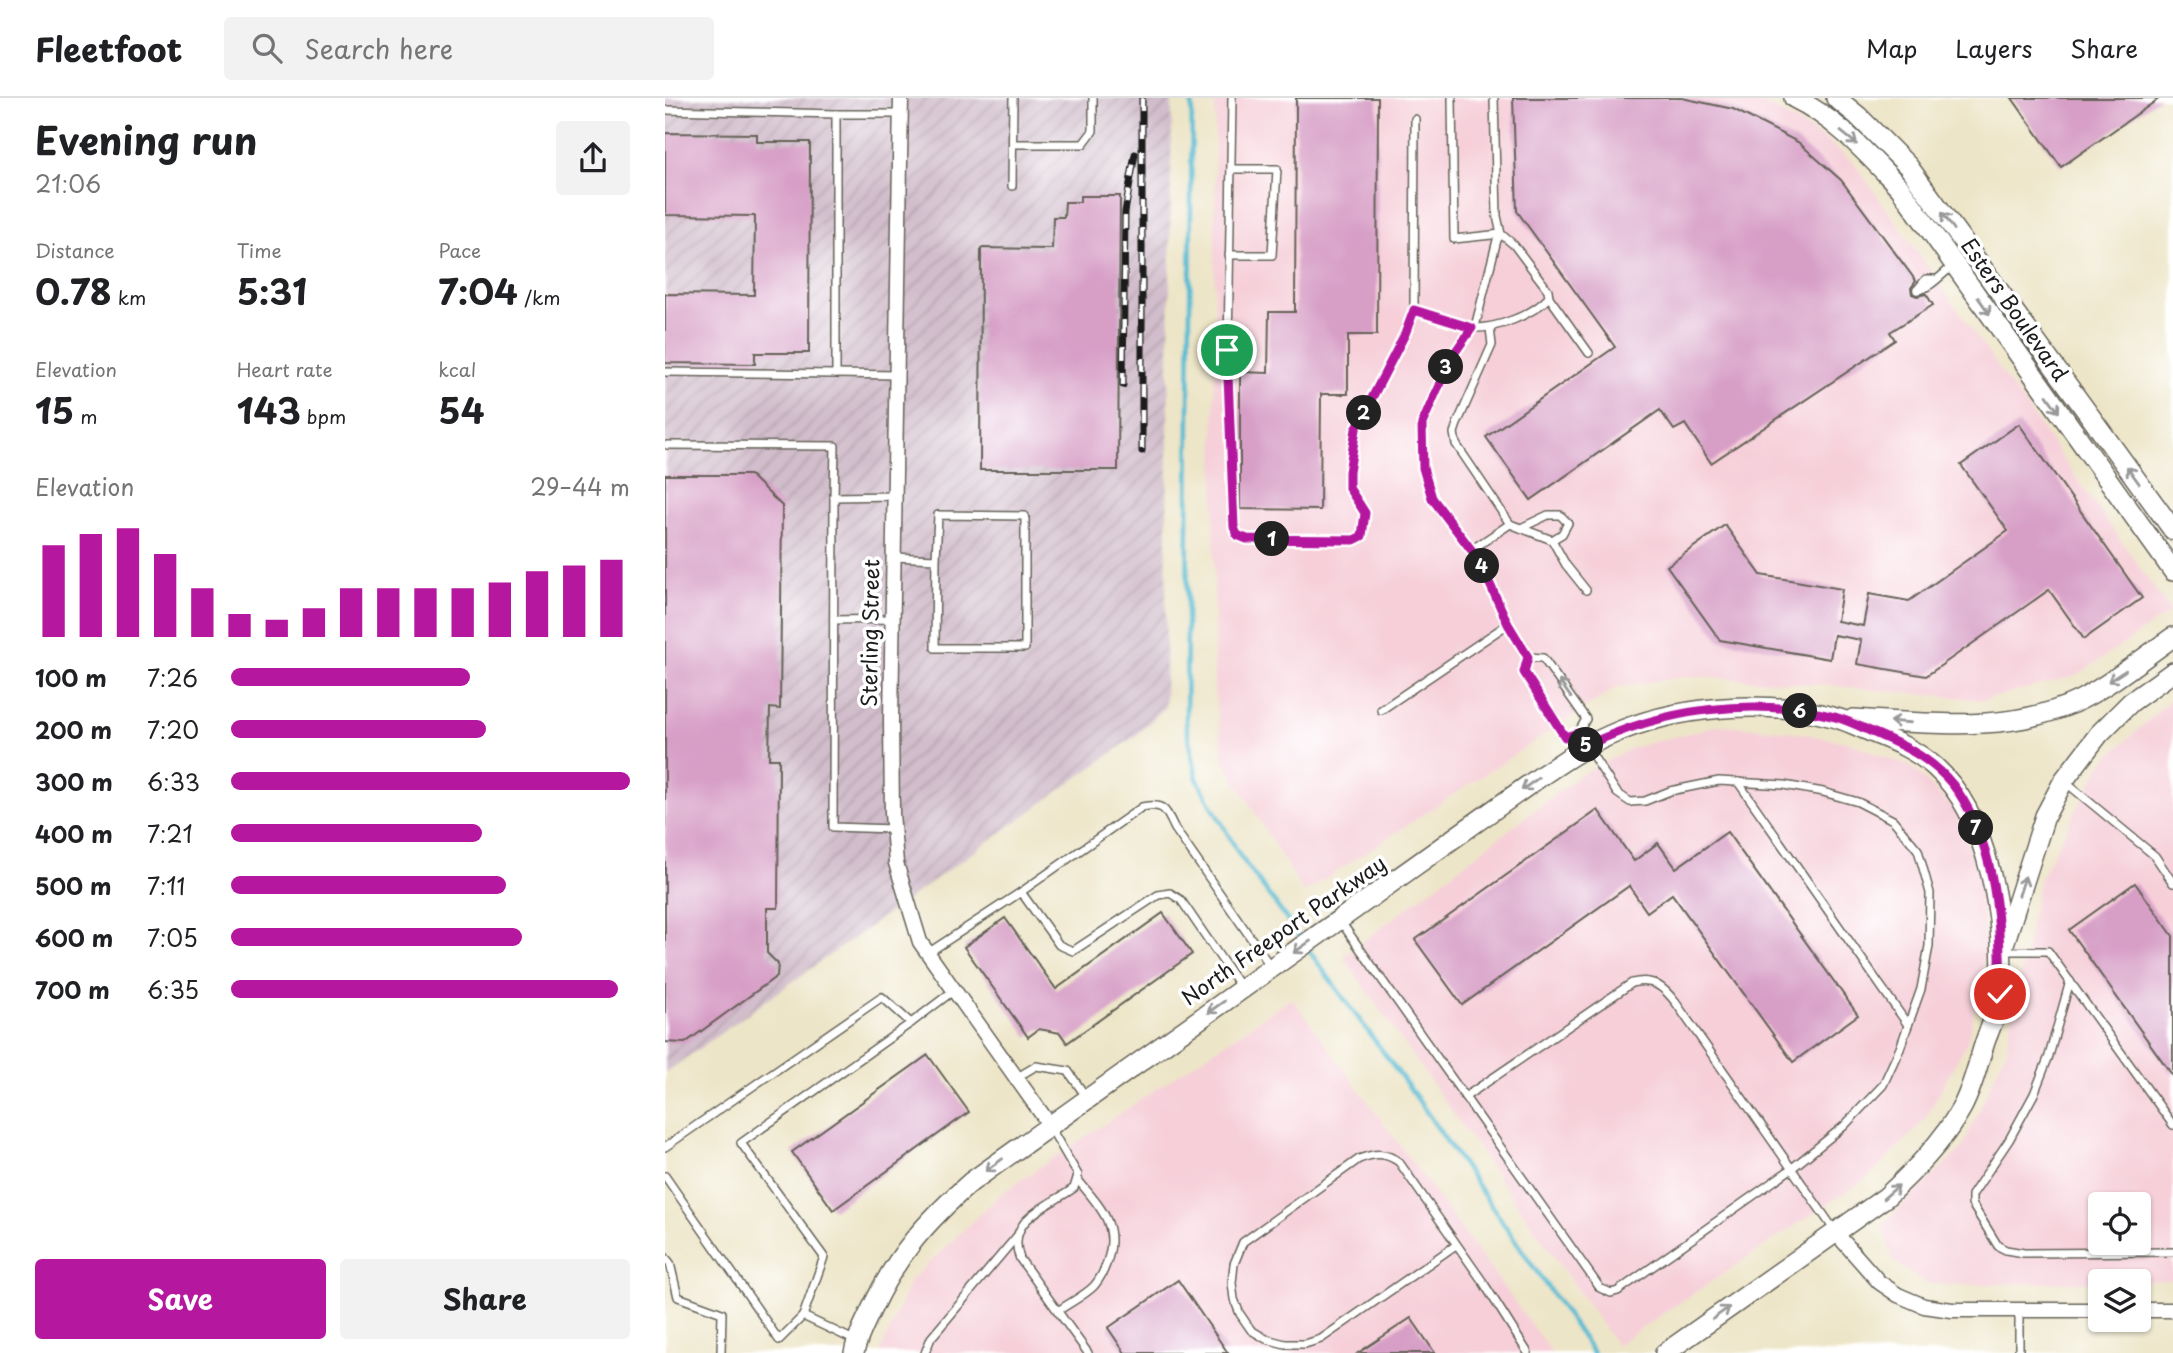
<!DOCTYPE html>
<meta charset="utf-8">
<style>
body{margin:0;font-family:"Playpen Sans",sans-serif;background:#f2f2f2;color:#202124;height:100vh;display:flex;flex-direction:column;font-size:26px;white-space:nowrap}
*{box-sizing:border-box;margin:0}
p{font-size:23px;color:#757577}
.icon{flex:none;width:38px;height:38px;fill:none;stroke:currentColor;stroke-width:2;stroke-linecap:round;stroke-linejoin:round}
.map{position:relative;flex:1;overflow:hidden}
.details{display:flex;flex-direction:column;background:#fff;width:665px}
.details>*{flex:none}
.controls{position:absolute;left:1423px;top:1094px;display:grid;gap:14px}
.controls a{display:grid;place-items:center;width:63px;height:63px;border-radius:7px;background:#fff;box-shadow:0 2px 5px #0004;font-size:35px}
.pin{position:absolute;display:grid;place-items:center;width:60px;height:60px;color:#fff;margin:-30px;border:4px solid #fff;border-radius:50%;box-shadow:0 2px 7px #0007}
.km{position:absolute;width:35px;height:35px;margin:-18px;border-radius:50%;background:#222;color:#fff;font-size:19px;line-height:35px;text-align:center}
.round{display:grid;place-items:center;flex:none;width:74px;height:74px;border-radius:7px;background:#f2f2f2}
.head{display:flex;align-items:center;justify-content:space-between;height:119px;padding:0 35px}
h1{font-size:38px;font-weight:700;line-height:52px}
.metrics{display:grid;grid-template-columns:repeat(3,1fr);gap:10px;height:119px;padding:7px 35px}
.metrics div{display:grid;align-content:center}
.metrics b{font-size:35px;font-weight:700}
.metrics small{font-size:19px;font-weight:400}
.metrics p{font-size:19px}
.chart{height:196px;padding:14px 35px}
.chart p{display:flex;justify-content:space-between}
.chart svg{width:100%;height:126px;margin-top:7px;stroke:#b5179e;stroke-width:6}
.primary-button{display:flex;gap:14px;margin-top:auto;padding:14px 35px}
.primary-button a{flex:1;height:80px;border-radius:7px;background:#b5179e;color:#fff;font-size:28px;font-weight:700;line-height:80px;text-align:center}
.primary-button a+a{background:#f2f2f2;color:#202124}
ul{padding:0 35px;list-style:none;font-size:23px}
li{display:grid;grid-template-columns:112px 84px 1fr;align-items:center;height:52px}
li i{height:18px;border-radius:9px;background:#b5179e}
header{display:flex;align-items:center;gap:42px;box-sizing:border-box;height:98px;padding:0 35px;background:#fff;border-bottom:2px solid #e0e0e0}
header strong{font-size:33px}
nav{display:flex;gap:38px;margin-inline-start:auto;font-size:24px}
.search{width:490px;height:63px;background:#f2f2f2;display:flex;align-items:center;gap:18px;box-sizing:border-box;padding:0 24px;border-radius:7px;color:#757577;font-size:26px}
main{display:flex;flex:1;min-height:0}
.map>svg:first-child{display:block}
</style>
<header>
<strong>Fleetfoot</strong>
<div class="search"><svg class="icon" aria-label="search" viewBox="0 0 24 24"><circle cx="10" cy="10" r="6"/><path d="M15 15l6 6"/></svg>Search here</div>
<nav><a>Map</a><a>Layers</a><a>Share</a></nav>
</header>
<main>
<section class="details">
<div class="head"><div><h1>Evening run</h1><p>21:06</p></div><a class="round"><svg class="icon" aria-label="share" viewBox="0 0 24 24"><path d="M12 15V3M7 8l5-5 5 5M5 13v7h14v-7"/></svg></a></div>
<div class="metrics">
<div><p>Distance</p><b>0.78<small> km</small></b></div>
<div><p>Time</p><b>5:31</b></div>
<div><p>Pace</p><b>7:04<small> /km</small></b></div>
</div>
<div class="metrics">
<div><p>Elevation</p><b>15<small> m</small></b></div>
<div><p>Heart rate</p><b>143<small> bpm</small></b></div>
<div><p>kcal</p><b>54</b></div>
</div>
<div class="chart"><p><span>Elevation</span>29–44 m</p>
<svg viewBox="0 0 160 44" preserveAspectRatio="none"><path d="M5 44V12M15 44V8M25 44V6M35 44V15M45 44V27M55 44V36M65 44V38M75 44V34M85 44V27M95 44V27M105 44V27M115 44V27M125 44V25M135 44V21M145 44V19M155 44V17"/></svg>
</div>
<ul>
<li><b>100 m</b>7:26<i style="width:60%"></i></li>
<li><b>200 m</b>7:20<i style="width:64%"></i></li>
<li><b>300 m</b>6:33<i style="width:100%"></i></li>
<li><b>400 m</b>7:21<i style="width:63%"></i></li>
<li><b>500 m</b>7:11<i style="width:69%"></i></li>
<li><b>600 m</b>7:05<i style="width:73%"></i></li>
<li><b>700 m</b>6:35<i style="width:97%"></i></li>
</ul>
<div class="primary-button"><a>Save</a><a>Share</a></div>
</section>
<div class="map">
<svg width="1508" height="1255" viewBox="0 0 1508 1255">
<defs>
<pattern id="industrial-furrows" width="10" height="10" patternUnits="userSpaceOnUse" patternTransform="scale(1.75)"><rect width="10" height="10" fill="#d1bdcb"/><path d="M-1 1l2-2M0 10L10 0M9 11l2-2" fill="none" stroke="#b3a2ae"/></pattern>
</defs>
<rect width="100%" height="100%" fill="#fff"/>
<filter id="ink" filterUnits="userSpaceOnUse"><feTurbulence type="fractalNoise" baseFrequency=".0143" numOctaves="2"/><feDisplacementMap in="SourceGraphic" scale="14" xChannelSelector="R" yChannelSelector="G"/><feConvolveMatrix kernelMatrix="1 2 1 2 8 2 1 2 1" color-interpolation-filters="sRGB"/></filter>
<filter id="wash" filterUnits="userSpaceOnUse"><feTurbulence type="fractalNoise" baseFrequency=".00686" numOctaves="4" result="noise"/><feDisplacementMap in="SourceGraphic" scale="28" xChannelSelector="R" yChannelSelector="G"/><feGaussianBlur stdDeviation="1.57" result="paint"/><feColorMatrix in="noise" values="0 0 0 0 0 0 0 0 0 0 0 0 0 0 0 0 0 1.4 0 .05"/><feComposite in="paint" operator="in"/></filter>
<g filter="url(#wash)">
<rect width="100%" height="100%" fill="#ede5c7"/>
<g fill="#f6cfd9" fill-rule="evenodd">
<path d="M550,0H1078L1108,10L1160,41L1190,66L1506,514L1411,578L1318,602L1148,586L1026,578L952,589L639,795L559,664L549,592Z"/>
<path d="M1508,599V1182L1285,1187L1260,1185L1228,1163L1217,1127L1297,1050L1341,952L1374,782L1436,666ZM1435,1106H1474V1144H1435Z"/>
<path d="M1055,627L1123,633L1186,645L1248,670L1291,713L1317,787L1320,858L1303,942L1259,1023L1205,1078L951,1247L678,859L915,677L967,650Z"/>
<path d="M627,900L887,1255H215L245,1183L338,1094Z"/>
</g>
<path fill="url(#industrial-furrows)" d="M0,0H507L500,609L469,639L0,975Z"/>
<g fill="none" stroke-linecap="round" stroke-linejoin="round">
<g stroke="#55bbd3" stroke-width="4.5">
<path d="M527,0L521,627L532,681L575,758L637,842"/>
<path d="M642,850L749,996L928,1255"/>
</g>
</g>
<g id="blocks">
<g fill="#d79fc6">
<path d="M631,0H713L712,237H683V296H656L655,412L575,411V274L603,275L604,214H630Z"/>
<path d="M848,0H1017L1068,11L1133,44L1176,82L1251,183L1246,190L1247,196L1252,198L1261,196L1268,207L1225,234L1230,242L1046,365L1020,326L1009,332L995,312L866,402L821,339L950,249L852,113Z"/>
<path d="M1347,0H1495L1396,69Z"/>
<path d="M0,35L92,36V44H145L144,255H90V266L0,265V196L89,197L90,118L0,117Z"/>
<path d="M415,98H455L453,372H315L316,150L387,151L388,119H399L400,104H415Z"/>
<path d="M1354,326L1477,500L1419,541L1384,492L1261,578L1192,566L1196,542L1169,537L1165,561L1055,542L1002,468L1060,427L1096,477L1177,491L1172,523L1198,528L1204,496L1244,503L1343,433L1296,367Z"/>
<path d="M0,377H85L117,408L115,611L105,610L104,661H114L113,810H102V855L113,866L112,878L20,945L0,944Z"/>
<path d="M933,712L969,763L993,745L1011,770L1062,734L1193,917L1128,964L1007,796L982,814L964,788L797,907L750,842Z"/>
<path d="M1470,785L1508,838V978L1404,832Z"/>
<path d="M498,815L527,856L402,945L395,935L374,931L363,939L299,849L340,820L391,891Z"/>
<path d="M263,957L304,1014L168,1112L127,1054Z"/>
<path d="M513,1182L563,1255H460L443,1230Z"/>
<path d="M746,1220L770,1255H693Z"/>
</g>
</g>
</g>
<g filter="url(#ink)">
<use href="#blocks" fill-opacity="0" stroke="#656258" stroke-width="2"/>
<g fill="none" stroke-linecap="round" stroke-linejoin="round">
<defs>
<g id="lane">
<path d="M567,0L563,252L569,429L572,437L582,441L689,442L697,438L700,415L684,390V374L691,331L740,236L749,212L750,21"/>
<path d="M787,0L789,141L836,136L849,147L883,192L884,199C868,217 831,231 807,230L786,259L757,326L758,370L767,400L814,462L843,526L863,559L859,574L900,639L913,635L921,621L878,560L863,559"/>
<path d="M0,12L171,16V276L0,274"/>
<path d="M171,16H236"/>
<path d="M348,46H418L428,33V0"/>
<path d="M347,88L348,0"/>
<path d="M564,157H607L612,71H566"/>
<path d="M1252,192C1265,191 1278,175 1289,167"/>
<path d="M1252,192L1261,181H1270"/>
<path d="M884,199L924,255"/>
<path d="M749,212L807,230L811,225L832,142L836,136L832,118L829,0"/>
<path d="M825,230L827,247L792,326L789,335L791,346L845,426L887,442L901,467L921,492"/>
<path d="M171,276L231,277"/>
<path d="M2,347L170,348L169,399"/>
<path d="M856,430L883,417H895L903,425L897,436L887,442"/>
<path d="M806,452L845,426"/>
<path d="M229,459L271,461L270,550H360V418L273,417L271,461"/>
<path d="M169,522L228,521"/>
<path d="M716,612L843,526"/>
<path d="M1399,683L1490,758L1508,785"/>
<path d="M1073,684L1243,927"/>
<path d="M228,731L168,729L169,399L230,398"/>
<path d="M356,794L477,709C500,704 501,713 510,731L606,869"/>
<path d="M676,824L800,999L967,885C988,880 998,888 1011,905L1170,1133"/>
<path d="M1337,853H1383L1508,1027"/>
<path d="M263,855L356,794L394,847L408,853L493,797L505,795L516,802L576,890"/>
<path d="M1405,883L1384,958L1369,996L1344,1042L1307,1097V1106L1333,1148L1341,1152L1359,1155L1508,1154"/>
<path d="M351,980L371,968L403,973L422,1000"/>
<path d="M800,999L935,1190L946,1195L953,1193L1126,1071L1179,1028L1218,987L1235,950L1256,891L1264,848L1265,795L1253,752L1228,722L1193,704L1158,694L1119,687L1054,683L1005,693L980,703L965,704L952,695L913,635"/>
<path d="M385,1029L413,1077L409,1090C381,1110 340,1121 355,1161L423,1255"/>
<path d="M0,1049L217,899L246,925L288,893"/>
<path d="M0,1078L114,1242L138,1218L191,1243"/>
<path d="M791,1147L656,1241L640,1246H620L601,1241L586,1232L575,1216L569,1201L567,1185L569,1166L578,1144L694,1061C710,1055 720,1054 734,1064L818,1184L863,1255"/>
<path d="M0,1159L5,1165L13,1199L57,1215L56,1255"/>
<path d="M393,1213C404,1205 419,1198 429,1188C435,1181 439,1173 442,1164C455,1127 435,1109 413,1082"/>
<path d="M138,1218L159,1159L76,1045L246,925"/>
<path d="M260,1255L266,1240L352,1138"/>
<path d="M1354,1255V1212"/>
</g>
<g id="street">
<path d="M236,0L226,622L227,715L231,765L255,844L384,1026"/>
<path d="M1170,1134L1214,1184L1233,1197L1259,1208L1287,1212H1435"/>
<path d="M1474,1212H1508"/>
</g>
<g id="secondary">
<path d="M1129,0C1171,20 1204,58 1235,90L1508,473"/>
<path d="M1171,0L1193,18L1243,68L1508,432"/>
<path d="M1188,621C1262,625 1346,636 1415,602C1448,585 1478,560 1508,539"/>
<path d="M1339,846L1380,718L1399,682L1434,636L1466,604L1508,574"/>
<path d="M189,1255C192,1239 200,1225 207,1210C232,1156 262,1123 306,1084L879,676C900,662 920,648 943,638C1008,608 1102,600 1171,620C1183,623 1194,629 1206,634C1229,643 1251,652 1270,669C1323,716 1343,828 1335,896C1333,912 1327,926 1321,941C1313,964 1308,990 1296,1011C1277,1045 1249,1073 1221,1099L1000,1255"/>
</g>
</defs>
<use href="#lane" stroke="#656258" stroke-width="10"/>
<use href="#street" stroke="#656258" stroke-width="17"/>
<use href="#secondary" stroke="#656258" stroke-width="22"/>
<use href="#lane" stroke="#fff" stroke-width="7"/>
<use href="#street" stroke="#fff" stroke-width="14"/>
<use href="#secondary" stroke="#fff" stroke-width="19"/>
<defs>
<g id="rail">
<path d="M477,0V353"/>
<path d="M458,287L460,114L470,56"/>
</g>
</defs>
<use href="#rail" stroke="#1c1c1c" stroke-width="7"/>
<use href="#rail" stroke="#fff" stroke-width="4.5" stroke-dasharray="13" stroke-linecap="butt"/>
</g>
<defs><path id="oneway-shaft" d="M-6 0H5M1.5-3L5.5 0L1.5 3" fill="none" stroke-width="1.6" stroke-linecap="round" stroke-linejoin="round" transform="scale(1.75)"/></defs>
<g stroke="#999">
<use href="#oneway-shaft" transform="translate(1184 40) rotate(39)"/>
<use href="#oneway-shaft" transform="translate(1283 123) rotate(-126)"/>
<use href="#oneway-shaft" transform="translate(1319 208) rotate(55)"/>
<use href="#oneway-shaft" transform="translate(1388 306) rotate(55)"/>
<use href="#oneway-shaft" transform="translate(1468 377) rotate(-126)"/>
<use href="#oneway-shaft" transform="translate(1452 578) rotate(147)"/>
<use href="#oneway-shaft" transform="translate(900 591) rotate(-125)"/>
<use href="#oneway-shaft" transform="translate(1235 624) rotate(-176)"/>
<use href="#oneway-shaft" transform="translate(865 686) rotate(144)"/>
<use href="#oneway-shaft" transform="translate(1357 788) rotate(-72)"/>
<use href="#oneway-shaft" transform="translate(637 849) rotate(145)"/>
<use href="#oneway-shaft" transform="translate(551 909) rotate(145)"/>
<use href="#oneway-shaft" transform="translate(329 1067) rotate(144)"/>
<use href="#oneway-shaft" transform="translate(1226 1094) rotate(-41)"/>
<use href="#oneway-shaft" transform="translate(1056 1215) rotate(-36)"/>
</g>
</g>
<g fill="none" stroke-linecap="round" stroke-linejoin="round" filter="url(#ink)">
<defs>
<path id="route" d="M562,252L569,429L572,437L582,441L689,442L697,438L700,415L684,390V374L691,331L740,236L749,212L807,230L786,260L757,326L758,370L767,400L814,462L843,526L863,559L859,574L900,639L913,635L921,648C997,611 1088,598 1170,619C1185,623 1200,631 1214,637C1242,649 1268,662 1288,687C1331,743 1337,829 1335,896"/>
</defs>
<use href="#route" stroke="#fff" stroke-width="14"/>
<use href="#route" stroke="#b5179e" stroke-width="9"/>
</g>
<g text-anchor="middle" stroke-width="7" stroke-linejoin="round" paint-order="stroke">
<g font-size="21" fill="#1c1c1c" stroke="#fff">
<text transform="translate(1349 212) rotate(55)" y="7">Esters Boulevard</text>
<text transform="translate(206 535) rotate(-89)" y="7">Sterling Street</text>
<text transform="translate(619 833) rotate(-35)" y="7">North Freeport Parkway</text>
</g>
</g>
</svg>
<div class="controls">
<a><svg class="icon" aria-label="locate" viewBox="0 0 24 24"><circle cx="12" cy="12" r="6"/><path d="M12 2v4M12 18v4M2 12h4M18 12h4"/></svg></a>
<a><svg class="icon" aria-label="layers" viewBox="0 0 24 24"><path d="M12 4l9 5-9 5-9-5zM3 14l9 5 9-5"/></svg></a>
</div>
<div class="pin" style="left:562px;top:252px;background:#1e9e55"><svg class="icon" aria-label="arrive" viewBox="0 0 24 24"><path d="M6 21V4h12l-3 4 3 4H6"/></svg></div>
<div class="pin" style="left:1335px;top:896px;background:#d93025"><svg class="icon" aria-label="check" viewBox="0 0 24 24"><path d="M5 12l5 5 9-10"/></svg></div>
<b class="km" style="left:607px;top:441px">1</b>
<b class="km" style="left:699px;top:315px">2</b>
<b class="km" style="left:781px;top:269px">3</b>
<b class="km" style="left:817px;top:468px">4</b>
<b class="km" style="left:921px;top:647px">5</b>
<b class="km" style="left:1135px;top:613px">6</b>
<b class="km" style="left:1311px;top:730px">7</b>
</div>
</main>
